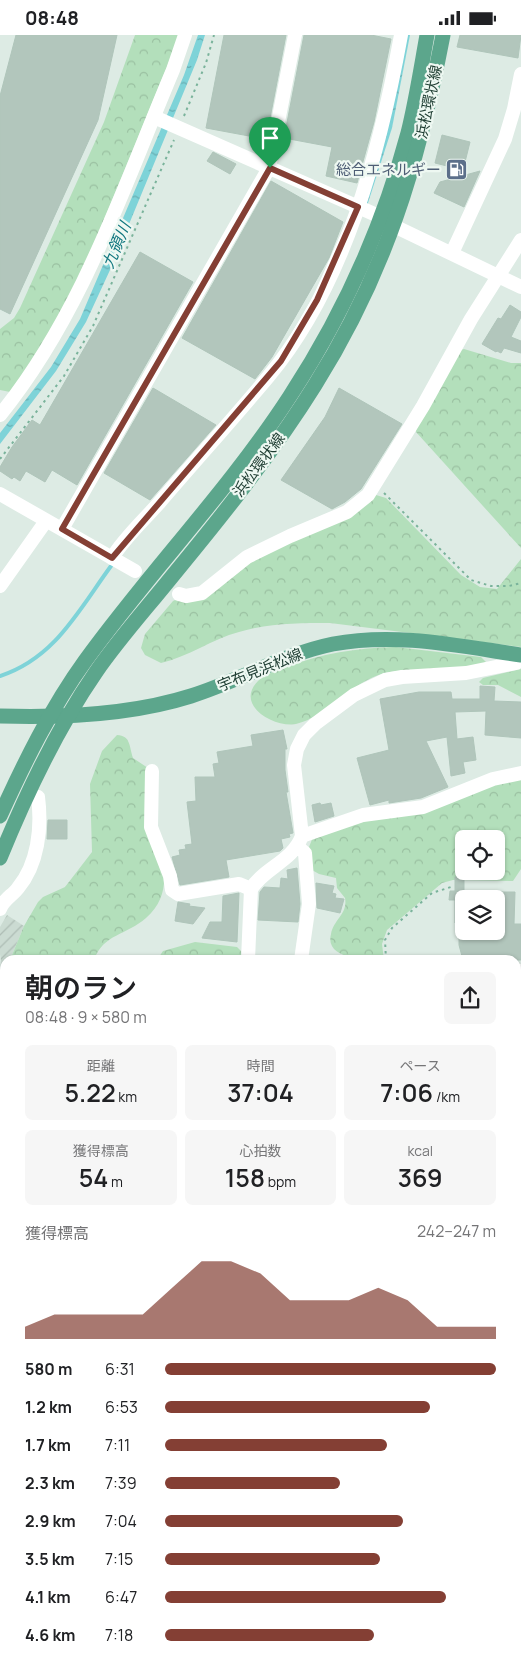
<!DOCTYPE html>
<html lang="ja">
<meta charset="utf-8">
<style>
body{margin:0;font-family:Manrope,"Noto Sans JP",sans-serif;background:#f6f6f6;color:#202124;height:100vh;display:flex;flex-direction:column;font-size:19px;white-space:nowrap}
*{box-sizing:border-box;margin:0}
p{font-size:16px;color:#757577}
.icon{flex:none;width:28px;height:28px;fill:none;stroke:currentColor;stroke-width:2;stroke-linecap:round;stroke-linejoin:round}
.map{position:relative;flex:1;overflow:hidden}
.drawer{position:absolute;left:0px;top:920px;width:521px;height:705px;display:flex;flex-direction:column;background:#fff;border-radius:15px 15px 0 0;box-shadow:0 1px 4px #0004}
.drawer>*{flex:none}
.tools{position:absolute;left:455px;top:795px;display:grid;gap:10px}
.tools a{display:grid;place-items:center;width:50px;height:50px;border-radius:8px;background:#fff;box-shadow:0 1px 4px #0004;font-size:25px}
.pin{position:absolute;display:grid;place-items:center;width:42px;height:42px;color:#fff;margin:-51px -21px;border-radius:50% 50% 50% 0;rotate:-45deg;box-shadow:0 0 5px #0007}
.pin .icon{rotate:45deg}
.round{display:grid;place-items:center;flex:none;width:52px;height:52px;border-radius:8px;background:#f6f6f6}
.overview{display:flex;align-items:center;justify-content:space-between;height:85px;padding:0 25px}
h1{font-size:28px;font-weight:600;line-height:38px}
.stats{display:grid;grid-template-columns:repeat(3,1fr);gap:8px;height:85px;padding:5px 25px}
.stats div{display:grid;align-content:center;border-radius:8px;background:#f6f6f6;text-align:center}
.stats b{font-size:25px;font-weight:600}
.stats small{font-size:14px;font-weight:400}
.stats p{font-size:14px}
.chart{height:140px;padding:10px 25px}
.chart p{display:flex;justify-content:space-between}
.chart svg{width:100%;height:90px;margin-top:5px;fill:#843f34;opacity:.7}
ul{padding:0 25px;list-style:none;font-size:16px}
li{display:grid;grid-template-columns:80px 60px 1fr;align-items:center;height:38px}
li i{height:12px;border-radius:6px;background:#843f34}
.status{display:flex;justify-content:space-between;align-items:center;height:35px;padding:0 25px;background:#fff;direction:ltr}
.status svg{height:14px;fill:currentColor}
.map>svg:first-child{display:block}
</style>
<div class="status"><b>08:48</b><svg viewBox="0 0 49 12"><path d="M0 12V9h3v3zM5 12V6h3v6zM10 12V3h3v9zM15 12V0h3v12zM26 1h20v11H26zM47 4h2v5h-2z"/></svg></div>
<div class="map">
<svg width="521" height="1625" viewBox="0 0 521 1625">
<defs>
<pattern id="industrial-furrows" width="10" height="10" patternUnits="userSpaceOnUse" patternTransform="scale(1.25)"><rect width="10" height="10" fill="#cbdbd2"/><path d="M-1 1l2-2M0 10L10 0M9 11l2-2" fill="none" stroke="#aebdb5"/></pattern>
<pattern id="forest-crowns" width="20" height="18" patternUnits="userSpaceOnUse" patternTransform="scale(1.25)"><rect width="20" height="18" fill="#b3dfbb"/><path d="M2 6a3 3 0 1 1 6 0M12 15a3 3 0 1 1 6 0" fill="none" stroke="#9ac0a1"/></pattern>
<pattern id="water-ripples" width="26" height="14" patternUnits="userSpaceOnUse" patternTransform="scale(1.25)"><rect width="26" height="14" fill="#7ed3d8"/><path d="M2 4q2-2 4 0t4 0M15 11q2-2 4 0t4 0" fill="none" stroke="#67acb0"/></pattern>
</defs>
<rect width="100%" height="100%" fill="#ddebe4"/>
<g fill="url(#industrial-furrows)">
<path d="M7,880L24,891L10,925H5V933L2,932L0,919V892Z"/>
<path d="M5,1353V1457L0,1468V1365Z"/>
</g>
<g fill="url(#forest-crowns)" fill-rule="evenodd">
<path d="M135,0H180L87,226L51,299L10,357L0,355V294L14,283L20,273L104,87Z"/>
<path d="M464,314L511,328H521V513L416,397V393L460,315Z"/>
<path d="M376,460L386,463L461,540L480,552L497,554L521,524V612L330,588C299,588 269,588 239,597C212,604 188,622 161,628L145,620L141,613L145,599L173,566L239,534Z"/>
<path d="M396,612L481,622L486,627C468,638 410,632 385,638C350,647 327,682 296,689C274,693 234,670 258,646C265,639 276,636 285,633C321,618 357,613 396,612Z"/>
<path d="M521,634V662L498,650H483L479,647L483,643Z"/>
<path d="M117,700C131,701 129,711 133,723L148,733C148,746 146,762 148,775C156,813 181,852 146,883C127,900 103,899 94,925H10L24,891L38,867L43,862L65,852L92,817L90,749L102,716Z"/>
<path d="M521,742V834L513,846L453,845L442,848L387,895L382,909L384,925C369,925 324,925 331,899C334,884 348,879 345,863L337,853L336,843L319,839L312,835L309,812L313,802L494,747ZM464,804H496V836H464Z"/>
<path d="M195,907L237,912L241,916L242,925H157L163,916Z"/>
<path d="M5,935V979L0,975V936Z"/>
<path d="M516,940L521,941V1191L516,1196Z"/>
<path d="M0,1087H5V1164L0,1163Z"/>
<path d="M516,1405L521,1406V1498L516,1499Z"/>
<path d="M5,1559V1620H15L0,1625V1561Z"/>
<path d="M346,1620H444L443,1625H348Z"/>
<path d="M252,1621L291,1625H238Z"/>
</g>
<g fill="url(#water-ripples)">
<path d="M198,0H205L197,25L110,235L86,287L56,336L0,409V398L51,332L80,284L184,40Z"/>
<path d="M405,0H410L392,93L367,171L363,169Z"/>
</g>
<g fill="none" stroke-linecap="round" stroke-linejoin="round">
<g stroke="#7ed3d8" stroke-width="4">
<path d="M0,641C55,623 78,576 111,531"/>
<path d="M520,1291L521,1290"/>
<path d="M516,1396L521,1392"/>
<path d="M9,1625L19,1620"/>
</g>
</g>
<g fill="#b2c6bc" stroke="#afc5ba">
<path d="M16,0H117L98,85L10,279L0,274V61Z"/>
<path d="M224,0H286L267,99L251,96L249,101L206,93Z"/>
<path d="M304,0H371L391,4L374,87L357,148L326,141L332,112L284,103Z"/>
<path d="M460,0H521L518,23L457,12Z"/>
<path d="M442,100L470,107L463,135L435,128Z"/>
<path d="M213,117L236,129L230,139L207,126Z"/>
<path d="M480,136L464,172L434,158L440,147Z"/>
<path d="M271,146L343,187L329,223L272,322L255,344L182,303Z"/>
<path d="M140,217L193,247L77,450L52,435L45,447L26,436L20,446L14,442L12,444L0,436V432L12,412L32,385L40,390Z"/>
<path d="M510,270L521,277V282L511,302L521,306V318L504,313L501,318L497,316L496,317L482,309L498,283L501,284Z"/>
<path d="M153,353L216,390L150,465L104,438Z"/>
<path d="M339,353L402,389L361,454L345,467L332,474L281,445L325,382Z"/>
<path d="M480,651L495,652L494,666L521,667V703L485,700L486,676L455,677L457,704L473,702L476,725L463,727L465,738L451,741L447,702L426,706L448,752L421,763L389,768V765L370,770L357,723L389,715L380,664L419,657H451L452,664H480Z"/>
<path d="M283,695L287,714H285V735L288,757H286L293,798L289,799L290,802L281,804L283,813L280,816L226,825L229,842L180,850L172,822L180,820L179,815L186,814L185,810L192,809L187,767L196,766L195,742H215L213,729L219,728L217,717L253,711L251,700Z"/>
<path d="M320,768L321,770L331,768L334,781L315,787L312,770Z"/>
<path d="M48,785H67V804H47Z"/>
<path d="M297,833L300,869L298,887L258,885L260,857L264,852L280,853L281,843L288,844L287,835Z"/>
<path d="M455,842H464V888H455V865H449L450,856H455Z"/>
<path d="M316,848L334,851L332,858L336,859L335,863L344,864L340,878L317,873Z"/>
<path d="M496,857H515L514,889H521V925H463L459,910V896H496Z"/>
<path d="M239,858L237,907L202,903L210,887H222L223,861Z"/>
<path d="M178,867L190,869L189,871L205,873L193,889L175,886Z"/>
</g>
<g fill="none" stroke-linecap="round" stroke-linejoin="round">
<g stroke="#7ab39b" stroke-width="2" stroke-dasharray="2.5 4" stroke-linecap="butt">
<path d="M184,81L206,28L214,0"/>
<path d="M0,424L64,341L93,291L174,105"/>
<path d="M384,458L471,545L491,551H509L521,548"/>
<path d="M386,925L385,905L392,893L432,858L451,852"/>
<path d="M516,1391L521,1387"/>
<path d="M26,1625L36,1620"/>
</g>
<g stroke="#fff" stroke-width="14">
<path d="M154,82L381,182"/>
<path d="M394,191L521,252"/>
<path d="M452,218L505,104L514,74L521,39"/>
<path d="M0,380C82,279 123,153 173,35L185,0"/>
<path d="M0,459L135,536"/>
<path d="M62,494L269,133L295,0"/>
<path d="M112,523C124,503 143,486 159,468C195,426 232,385 268,342C345,250 380,116 401,0"/>
<path d="M0,551L46,486"/>
<path d="M179,559L186,561L202,558L247,522L290,501L347,477L368,460L423,371L471,284L521,205"/>
<path d="M152,736L151,792L170,841L172,855L178,859L239,849L251,854"/>
<path d="M302,801L363,780L423,772L493,744L521,738"/>
<path d="M298,812L305,818L309,869L301,925"/>
<path d="M0,874C3,865 13,860 18,853C38,829 42,793 38,762"/>
<path d="M248,925L251,854C265,832 292,827 302,801L294,730L297,714L304,700L315,689L354,660L385,645L402,642L466,638L516,628L518,620"/>
<path d="M516,936H521"/>
<path d="M0,1185L5,1183"/>
<path d="M516,1205L521,1200"/>
<path d="M516,1297L521,1303"/>
<path d="M0,1498L5,1495"/>
<path d="M510,1620V1625"/>
</g>
<g stroke="#5ca68c" stroke-width="15">
<path d="M0,681C63,683 131,680 191,661C239,646 284,619 333,609C396,597 459,611 521,620"/>
<path d="M0,781C24,728 51,673 85,626C150,536 229,455 290,361C343,280 383,191 408,98C416,66 421,33 427,0"/>
<path d="M0,823C26,759 56,695 96,637C118,605 145,575 170,544C221,482 272,419 315,350C386,237 418,130 443,0"/>
</g>
</g>
<g fill="none" stroke-linecap="round" stroke-linejoin="round">
<defs>
<path id="route" d="M270,133L358,172L317,265L281,326L112,523L62,494Z"/>
</defs>
<use href="#route" stroke="#fff" stroke-width="10"/>
<use href="#route" stroke="#843f34" stroke-width="6"/>
</g>
<defs>
<symbol id="fuel-square" viewBox="-11 -11 22 22"><rect x="-9" y="-9" width="18" height="18" rx="4" fill="#5c6f8a" stroke="#eef8f2"/><path d="M-5.5-6h7V0h2V4h1.3V-2.5L3-4.5l.8-.8L6-3V5H2.5V1h-1V6h-7ZM-4.2-4.7v3.2H.2V-4.7Z" fill="#fff"/></symbol>
</defs>
<g fill-rule="evenodd">
<use href="#fuel-square" x="444" y="122" width="25" height="25"/>
</g>
<g text-anchor="middle" stroke-width="4.5" stroke-linejoin="round" paint-order="stroke">
<g font-size="15" fill="#1d3c31" stroke="#eef8f2">
<text transform="translate(429 67) rotate(-78)" y="5">浜松環状線</text>
<text transform="translate(259 430) rotate(-53)" y="5">浜松環状線</text>
<text transform="translate(260 635) rotate(-22)" y="5">宇布見浜松線</text>
</g>
<g font-size="15" fill="#4e5e75" stroke="#eef8f2" text-anchor="end">
<text x="441" y="140">総合エネルギー</text>
</g>
<g font-size="16" font-style="italic" fill="#11777f" stroke="#eef8f2">
<text transform="translate(116 210) rotate(-67)" y="6">九領川</text>
</g>
</g>
</svg>
<div class="tools">
<a><svg class="icon" aria-label="locate" viewBox="0 0 24 24"><circle cx="12" cy="12" r="6"/><path d="M12 2v4M12 18v4M2 12h4M18 12h4"/></svg></a>
<a><svg class="icon" aria-label="layers" viewBox="0 0 24 24"><path d="M12 4l9 5-9 5-9-5zM3 14l9 5 9-5"/></svg></a>
</div>
<div class="pin" style="left:270px;top:133px;background:#1e9e55"><svg class="icon" aria-label="arrive" viewBox="0 0 24 24"><path d="M6 21V4h12l-3 4 3 4H6"/></svg></div>
<section class="drawer">
<div class="overview"><div><h1>朝のラン</h1><p>08:48 · 9 × 580 m</p></div><a class="round"><svg class="icon" aria-label="share" viewBox="0 0 24 24"><path d="M12 15V3M7 8l5-5 5 5M5 13v7h14v-7"/></svg></a></div>
<div class="stats">
<div><p>距離</p><b>5.22<small> km</small></b></div>
<div><p>時間</p><b>37:04</b></div>
<div><p>ペース</p><b>7:06<small> /km</small></b></div>
</div>
<div class="stats">
<div><p>獲得標高</p><b>54<small> m</small></b></div>
<div><p>心拍数</p><b>158<small> bpm</small></b></div>
<div><p>kcal</p><b>369</b></div>
</div>
<div class="chart"><p><span>獲得標高</span>242–247 m</p>
<svg viewBox="0 0 160 44" preserveAspectRatio="none"><path d="M0 44V38L10 32L20 32L30 32L40 32L50 19L60 6L70 6L80 12L90 25L100 25L110 25L120 19L130 25L140 38L150 38L160 38V44z"/></svg>
</div>
<ul>
<li><b>580 m</b>6:31<i style="width:100%"></i></li>
<li><b>1.2 km</b>6:53<i style="width:80%"></i></li>
<li><b>1.7 km</b>7:11<i style="width:67%"></i></li>
<li><b>2.3 km</b>7:39<i style="width:53%"></i></li>
<li><b>2.9 km</b>7:04<i style="width:72%"></i></li>
<li><b>3.5 km</b>7:15<i style="width:65%"></i></li>
<li><b>4.1 km</b>6:47<i style="width:85%"></i></li>
<li><b>4.6 km</b>7:18<i style="width:63%"></i></li>
</ul>
</section>
</div>
